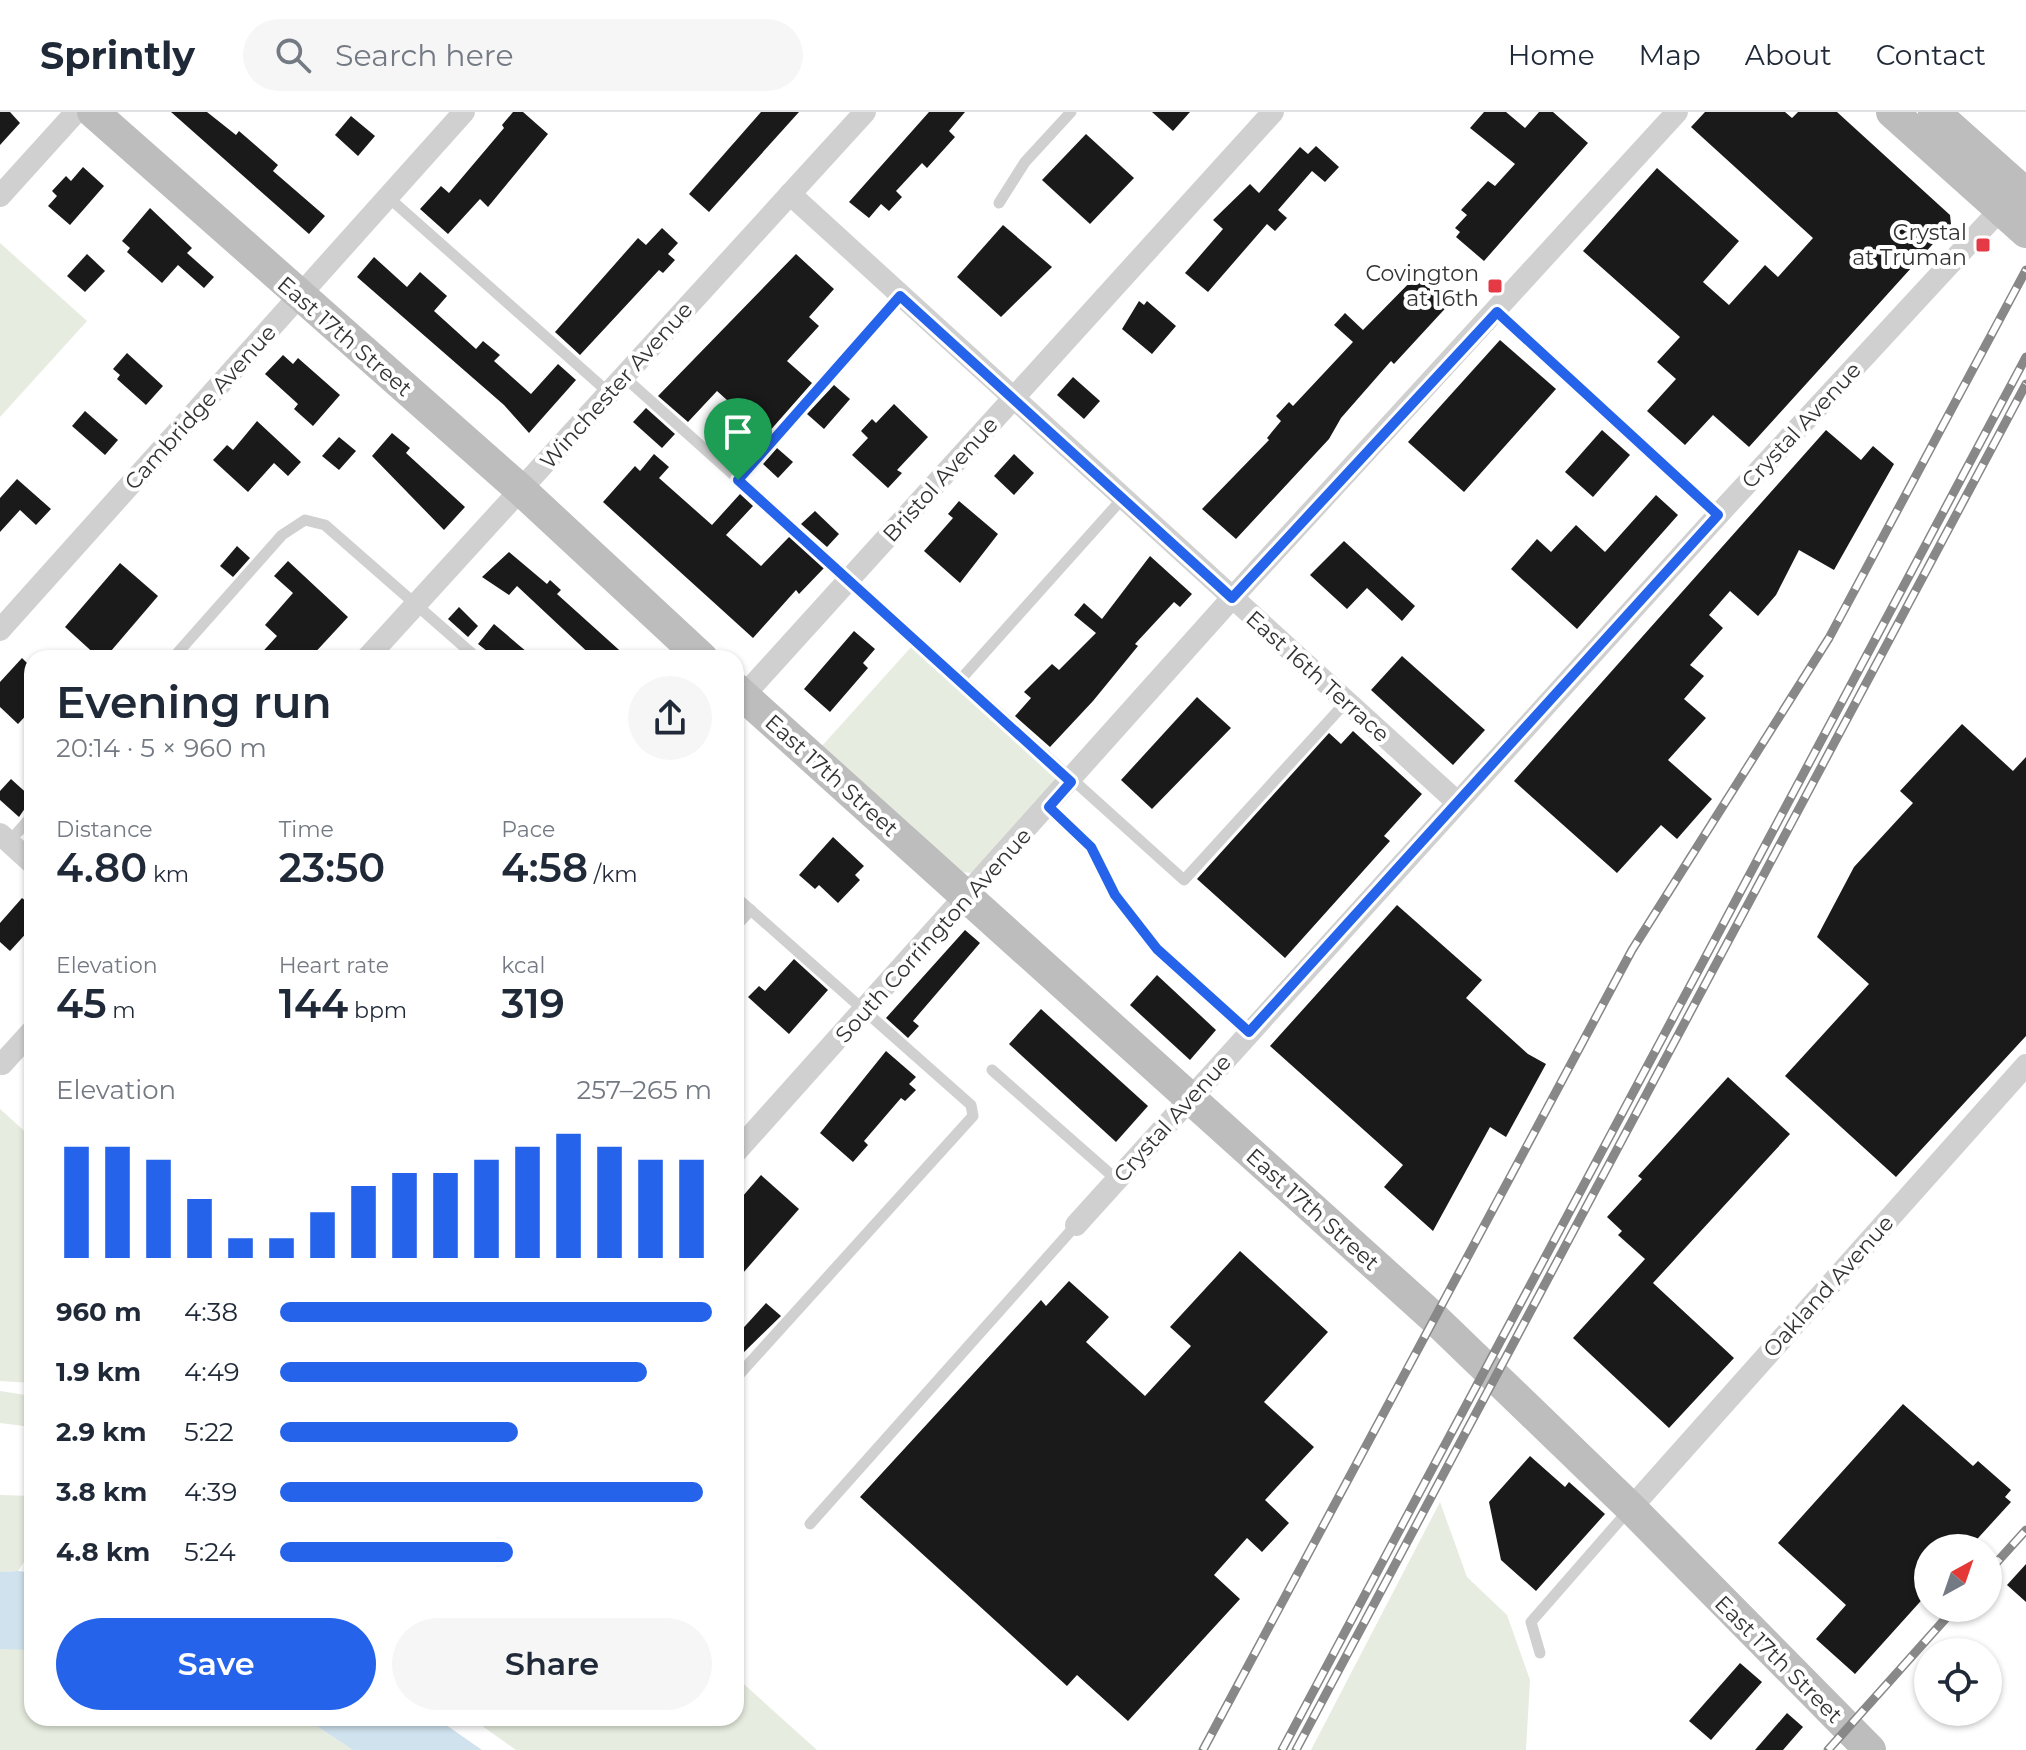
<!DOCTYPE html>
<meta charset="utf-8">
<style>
body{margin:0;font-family:Montserrat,sans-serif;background:#f6f6f7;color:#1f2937;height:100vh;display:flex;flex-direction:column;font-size:30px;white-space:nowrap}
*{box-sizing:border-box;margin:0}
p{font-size:26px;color:#747a83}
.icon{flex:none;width:44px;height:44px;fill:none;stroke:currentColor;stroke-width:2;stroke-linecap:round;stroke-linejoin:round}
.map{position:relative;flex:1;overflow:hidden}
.side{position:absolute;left:24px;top:538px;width:720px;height:1076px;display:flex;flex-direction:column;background:#fff;border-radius:24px;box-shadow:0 2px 6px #0004}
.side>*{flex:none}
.needle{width:52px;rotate:40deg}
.tools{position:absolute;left:1914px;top:1422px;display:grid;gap:16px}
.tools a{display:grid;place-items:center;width:88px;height:88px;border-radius:50%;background:#fff;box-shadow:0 2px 6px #0004;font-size:40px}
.pin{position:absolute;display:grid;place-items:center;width:68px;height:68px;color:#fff;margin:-82px -34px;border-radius:50% 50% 50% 0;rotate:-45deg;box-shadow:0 0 8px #0007}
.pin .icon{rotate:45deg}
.round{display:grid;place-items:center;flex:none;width:84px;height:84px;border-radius:42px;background:#f6f6f7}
.overview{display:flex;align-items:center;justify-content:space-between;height:136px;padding:0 32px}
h1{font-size:44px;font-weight:600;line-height:60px}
.stats{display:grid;grid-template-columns:repeat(3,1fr);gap:12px;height:136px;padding:8px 32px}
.stats div{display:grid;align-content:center}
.stats b{font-size:40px;font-weight:600}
.stats small{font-size:22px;font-weight:400}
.stats p{font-size:22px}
.chart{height:224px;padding:16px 32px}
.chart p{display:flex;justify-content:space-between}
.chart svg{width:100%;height:144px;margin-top:8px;stroke:#2563eb;stroke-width:6}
.button{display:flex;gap:16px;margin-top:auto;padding:16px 32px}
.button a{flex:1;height:92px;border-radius:48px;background:#2563eb;color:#fff;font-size:32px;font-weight:600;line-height:92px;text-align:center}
.button a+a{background:#f6f6f7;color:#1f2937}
ul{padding:0 32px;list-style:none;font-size:26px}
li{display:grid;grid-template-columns:128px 96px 1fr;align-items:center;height:60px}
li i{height:20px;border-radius:10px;background:#2563eb}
header{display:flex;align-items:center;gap:48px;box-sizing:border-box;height:112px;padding:0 40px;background:#fff;border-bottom:2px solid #e0e1e3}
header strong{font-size:38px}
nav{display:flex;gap:44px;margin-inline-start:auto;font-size:28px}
.search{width:560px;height:72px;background:#f6f6f7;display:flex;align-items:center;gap:20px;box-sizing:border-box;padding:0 28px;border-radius:44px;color:#747a83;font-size:30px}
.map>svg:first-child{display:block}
</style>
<header>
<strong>Sprintly</strong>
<div class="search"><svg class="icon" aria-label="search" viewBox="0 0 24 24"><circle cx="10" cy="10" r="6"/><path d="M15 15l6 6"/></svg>Search here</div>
<nav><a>Home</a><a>Map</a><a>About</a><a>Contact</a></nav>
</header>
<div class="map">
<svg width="2026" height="1638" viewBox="0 0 2026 1638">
<rect width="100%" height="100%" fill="#fff"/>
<g fill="#e6ecdf">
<path d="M0,131L87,209L0,305Z"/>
<path d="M913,533L928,551L957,572L1060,665L972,761L959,760L821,635Z"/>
<path d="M0,997L32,1026V1271L0,1269Z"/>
<path d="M0,1279L32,1284V1315L0,1311Z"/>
<path d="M0,1383L32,1384V1451L24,1450L18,1459L0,1460Z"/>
<path d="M1440,1390L1467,1465L1507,1503L1530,1568L1526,1638H1311Z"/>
<path d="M22,1536L32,1538V1606H298L315,1613L353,1638H0V1537Z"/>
<path d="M736,1565L817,1638H516L471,1606H736Z"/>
</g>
<g fill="#cfe2ee">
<path d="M18,1459L32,1461V1538L0,1537V1460Z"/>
<path d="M298,1606H436L482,1638H353L315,1613Z"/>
</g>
<g fill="#1a1a1a">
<path d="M0,0H10L20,11L0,33Z"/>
<path d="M171,0H207L236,23L239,19L278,53L273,59L325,104L309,122Z"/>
<path d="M513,0H523L548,22L488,95L480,87L448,122L420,97L441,74L449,81L504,16L502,13Z"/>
<path d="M761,0H799L709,100L689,82Z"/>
<path d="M929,0H965L949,19L955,25L927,56L922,51L896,79L902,85L889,99L881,92L869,106L849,90Z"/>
<path d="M1152,0H1190L1173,19Z"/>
<path d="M1484,0H1506L1525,16L1539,0H1553L1588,31L1484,149L1456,125L1460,120L1455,116L1467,103L1461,98L1488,69L1495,74L1515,52L1470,16Z"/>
<path d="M1705,0H1785L1792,6L1798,0H1837L1950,103L1951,112L1749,335L1713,303L1685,333L1647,299L1676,267L1657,250L1680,225L1583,139L1657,56L1739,129L1703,170L1729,193L1765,153L1778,165L1813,126L1691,15Z"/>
<path d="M351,4L375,24L358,44L335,23Z"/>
<path d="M1086,22L1134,66L1090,112L1042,68Z"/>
<path d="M1316,34L1339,55L1325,70L1312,59L1278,98L1287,106L1275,119L1267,112L1208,180L1185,161L1223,117L1213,108L1250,72L1259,81L1300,35L1308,42Z"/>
<path d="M83,55L104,74L70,113L48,94L57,84L52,79L66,64L71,69Z"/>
<path d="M150,96L192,136L187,141L214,165L204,176L178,153L162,171L127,140L130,136L122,129Z"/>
<path d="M1003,113L1052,155L1001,205L957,165Z"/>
<path d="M662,116L678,131L668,142L675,148L663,161L659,158L580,243L555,220L638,126L646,133Z"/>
<path d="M87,142L105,159L85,180L67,164Z"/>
<path d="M796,142L834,177L809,205L819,214L787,249L812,271L746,346L734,335L749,318L743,312L748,307L717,279L688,310L658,284Z"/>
<path d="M374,145L407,175L420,160L447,184L434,199L476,237L483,229L500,243L494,249L531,282L558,252L576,268L529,321L504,293L357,165Z"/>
<path d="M1421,159L1453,188L1394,252L1391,249L1341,306L1329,327L1236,427L1202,397L1269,328L1267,326L1281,309L1276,304L1289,290L1293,294L1353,230L1334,213L1345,201L1363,218Z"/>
<path d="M1139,189L1144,193L1147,189L1176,214L1152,242L1122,217Z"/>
<path d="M1500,228L1556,277L1464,380L1408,330Z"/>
<path d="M127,241L163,274L146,293L117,267L120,263L113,257Z"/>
<path d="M283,243L293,252L298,246L340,283L313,314L294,297L298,292L265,262Z"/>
<path d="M1073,265L1100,289L1084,307L1057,283Z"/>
<path d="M834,273L850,287L824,317L807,302Z"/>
<path d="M894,292L928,325L897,358L902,361L888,376L852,343L868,326L861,319L872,307L876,311Z"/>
<path d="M646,296L675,322L662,336L633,310Z"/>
<path d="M85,299L118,328L105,343L72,314Z"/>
<path d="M257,309L301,350L288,364L274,351L248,380L213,348L227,333L233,338Z"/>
<path d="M1602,318L1630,343L1593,385L1565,360Z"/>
<path d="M1826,318L1861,348L1873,334L1894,352L1834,458L1799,438L1776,483L1758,504L1730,479L1709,503L1723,516L1690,553L1704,564L1684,587L1706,606L1668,648L1712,687L1677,727L1661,713L1617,761L1514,669Z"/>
<path d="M392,321L410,336L406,341L465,395L444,418L372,344Z"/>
<path d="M339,325L356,339L339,358L322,344Z"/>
<path d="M777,336L793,350L778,366L763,352Z"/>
<path d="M654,342L669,355L659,366L712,413L740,382L753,394L726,423L761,454L790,424L824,456L799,482L796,478L753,526L603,390L635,354L640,359Z"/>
<path d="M1014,342L1034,361L1014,383L994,364Z"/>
<path d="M17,367L51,397L36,413L20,398L0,420V386Z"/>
<path d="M1656,383L1678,403L1577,517L1511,457L1537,427L1551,440L1576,413L1605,440Z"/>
<path d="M959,389L998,422L960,471L924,439L953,406L948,402Z"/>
<path d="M815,399L839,422L827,435L801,412Z"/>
<path d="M1344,429L1415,494L1402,509L1367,476L1347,497L1310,463Z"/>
<path d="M237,434L250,446L233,465L220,454Z"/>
<path d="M509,440L547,472L550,468L561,478L557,482L628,546H594L517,474L509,483L482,465Z"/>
<path d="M1150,444L1192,482L1180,495L1174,490L1135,532L1138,534L1093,589L1050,635L1015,604L1031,586L1024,580L1052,552L1059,558L1096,521L1074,503L1084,491L1102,507Z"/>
<path d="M288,449L348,505L310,546H257L277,524L265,513L293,481L274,464Z"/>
<path d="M120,451L158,484L105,546H99L65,515Z"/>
<path d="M459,495L478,514L468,525L448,507Z"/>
<path d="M494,512L534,546H496L478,532Z"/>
<path d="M854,519L875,537L863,551L868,556L830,600L804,577Z"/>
<path d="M1402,544L1485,618L1453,653L1371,578Z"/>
<path d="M22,546L32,556V597L18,612L0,595V570Z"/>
<path d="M1197,585L1231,616L1152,697L1121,668Z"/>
<path d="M1962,612L2013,659L2026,645V924L1896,1065L1785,964L1869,872L1817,825L1854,755L1913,691L1900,679Z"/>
<path d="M1353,619L1422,682L1384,724L1390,729L1285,846L1197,767L1329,621L1341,632Z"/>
<path d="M11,667L32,686L19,705L0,688V679Z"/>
<path d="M833,725L864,754L855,763L860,768L838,791L819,773L815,777L799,763Z"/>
<path d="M22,786L32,794V815L10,839L0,830V811Z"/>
<path d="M1397,793L1482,868L1466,886L1528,942L1546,952L1506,1025L1490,1015L1433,1119L1384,1075L1403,1053L1270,934Z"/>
<path d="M965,818L980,831L913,909L919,914L908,926L886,906Z"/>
<path d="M794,847L828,878L789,922L748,885L759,874L765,879Z"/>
<path d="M1157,863L1216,918L1190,948L1130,893Z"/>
<path d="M1041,897L1148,994L1116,1030L1009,932Z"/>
<path d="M886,939L916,965L909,972L916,978L905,989L901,986L864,1029L868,1033L853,1050L820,1021Z"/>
<path d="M1728,965L1790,1022L1653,1171L1734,1246L1669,1316L1573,1226L1645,1147L1618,1123L1622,1119L1607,1105L1642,1067L1638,1064Z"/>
<path d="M761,1063L799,1097L736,1169V1092Z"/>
<path d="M1240,1139L1328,1220L1264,1290L1314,1335L1265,1388L1289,1411L1262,1440L1247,1426L1214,1463L1240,1487L1128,1609L1077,1563L1067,1574L860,1385L1041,1188L1046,1194L1069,1169L1109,1205L1086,1230L1145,1284L1191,1234L1170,1215Z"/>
<path d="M766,1191L781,1204L736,1248V1224Z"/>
<path d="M1903,1292L1973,1354L1978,1349L2011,1378L2005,1385L2011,1390L1969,1436H1928V1481L1855,1562L1816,1527L1846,1493L1778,1431Z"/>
<path d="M1530,1344L1565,1375L1569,1370L1605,1402L1536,1479L1501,1448L1489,1390Z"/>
<path d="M2026,1452V1490L2007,1473Z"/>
<path d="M1740,1551L1762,1570L1711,1628L1689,1609Z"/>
<path d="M1787,1601L1803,1615L1783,1638H1755Z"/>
</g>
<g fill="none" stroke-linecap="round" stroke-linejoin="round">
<g stroke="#d0d0d0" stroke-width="11">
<path d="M388,85L608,280"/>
<path d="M999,91L1025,50L1071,0"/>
<path d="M1497,200L1718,403"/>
<path d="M623,264L905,516L933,547L961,567L1122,387"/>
<path d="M738,368L900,184"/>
<path d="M173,546L282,423L305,408L325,413L477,546"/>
<path d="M961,567L1184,768L1346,590"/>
<path d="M1049,695L1091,735L1115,783L1157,837L1249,920"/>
<path d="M9,730L32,704"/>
<path d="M736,785L971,993L973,1004L736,1266"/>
<path d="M736,814L751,798"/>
<path d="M992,958L1117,1068"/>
<path d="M810,1412L1076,1113"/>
<path d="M1540,1541L1531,1510L1628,1399"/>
</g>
<g stroke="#d0d0d0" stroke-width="22">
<path d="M790,82L1457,690"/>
<path d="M0,84L76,0"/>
<path d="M0,518L464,0"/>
<path d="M367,546L865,0"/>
<path d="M736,592L1273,0"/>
<path d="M0,722L32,751"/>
<path d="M2,952L32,919"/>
<path d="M736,1040L1232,486L1677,0"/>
<path d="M1076,1113L1718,403L2009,88"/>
<path d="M1631,1396L2026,953"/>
</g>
<g stroke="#bdbdbd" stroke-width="32">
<path d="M93,0L521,378L702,546"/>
<path d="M1934,0L2026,82"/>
<path d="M736,577L1434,1206L1631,1396L1870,1638"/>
</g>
<defs>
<g id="rail">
<path d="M1988,1460L2026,1418"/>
<path d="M1203,1638L1632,838L1829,526L2026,158"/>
<path d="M1282,1638L2026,245"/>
<path d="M1296,1638L2026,272"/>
<path d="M1828,1638L1955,1496"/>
</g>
</defs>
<use href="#rail" stroke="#888" stroke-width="9"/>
<use href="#rail" stroke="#fff" stroke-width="6" stroke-dasharray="18" stroke-linecap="butt"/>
<path stroke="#bdbdbd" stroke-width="32" d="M1892,0L2026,120"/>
</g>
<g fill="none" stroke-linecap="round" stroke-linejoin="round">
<defs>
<path id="route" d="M900,184L1232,486L1497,200L1718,403L1249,920L1157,837L1115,783L1091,735L1049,695L1071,670L738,368Z"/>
</defs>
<use href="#route" stroke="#fff" stroke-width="16"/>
<use href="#route" stroke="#2563eb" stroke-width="10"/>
</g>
<g fill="#e63946" stroke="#fff" stroke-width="3">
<rect x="1975" y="125" width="16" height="16" rx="4"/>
<rect x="1487" y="166" width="16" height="16" rx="4"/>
</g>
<g text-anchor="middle" stroke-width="8" stroke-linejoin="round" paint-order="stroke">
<g font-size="22" fill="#333" stroke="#fff" text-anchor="end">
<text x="1967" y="128">Crystal<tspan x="1967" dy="25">at Truman</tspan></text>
<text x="1479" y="169">Covington<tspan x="1479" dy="25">at 16th</tspan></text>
</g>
<g font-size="22" fill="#333" stroke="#fff">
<text transform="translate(345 224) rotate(41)" y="8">East 17th Street</text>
<text transform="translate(616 273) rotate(-48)" y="8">Winchester Avenue</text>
<text transform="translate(200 295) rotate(-48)" y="8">Cambridge Avenue</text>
<text transform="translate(1801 313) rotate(-47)" y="8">Crystal Avenue</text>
<text transform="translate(940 367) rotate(-48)" y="8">Bristol Avenue</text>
<text transform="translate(1318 564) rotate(42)" y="8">East 16th Terrace</text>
<text transform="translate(832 663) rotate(42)" y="8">East 17th Street</text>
<text transform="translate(933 823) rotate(-48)" y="8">South Corrington Avenue</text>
<text transform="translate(1172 1006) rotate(-48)" y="8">Crystal Avenue</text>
<text transform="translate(1313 1097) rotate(42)" y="8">East 17th Street</text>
<text transform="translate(1828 1174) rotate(-48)" y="8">Oakland Avenue</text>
<text transform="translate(1779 1547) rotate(45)" y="8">East 17th Street</text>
</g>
</g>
</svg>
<div class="tools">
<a><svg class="needle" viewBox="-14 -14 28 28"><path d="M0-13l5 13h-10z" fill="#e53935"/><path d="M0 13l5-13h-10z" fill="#747a83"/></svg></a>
<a><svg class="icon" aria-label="locate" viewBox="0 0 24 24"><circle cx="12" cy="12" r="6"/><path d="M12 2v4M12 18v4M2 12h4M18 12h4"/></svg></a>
</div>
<div class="pin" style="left:738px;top:368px;background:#1e9e55"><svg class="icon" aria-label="arrive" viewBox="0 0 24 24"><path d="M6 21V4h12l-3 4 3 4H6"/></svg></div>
<section class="side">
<div class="overview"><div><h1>Evening run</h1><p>20:14 · 5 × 960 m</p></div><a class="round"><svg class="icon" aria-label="share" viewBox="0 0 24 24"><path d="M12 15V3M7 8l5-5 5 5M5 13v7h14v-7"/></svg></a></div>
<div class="stats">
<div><p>Distance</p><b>4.80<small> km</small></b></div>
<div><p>Time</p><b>23:50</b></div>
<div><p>Pace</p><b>4:58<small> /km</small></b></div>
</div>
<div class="stats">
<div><p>Elevation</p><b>45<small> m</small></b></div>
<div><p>Heart rate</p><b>144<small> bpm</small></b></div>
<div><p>kcal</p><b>319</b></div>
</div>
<div class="chart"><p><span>Elevation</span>257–265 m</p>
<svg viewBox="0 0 160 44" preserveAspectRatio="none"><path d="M5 44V10M15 44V10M25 44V14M35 44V26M45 44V38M55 44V38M65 44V30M75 44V22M85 44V18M95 44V18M105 44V14M115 44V10M125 44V6M135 44V10M145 44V14M155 44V14"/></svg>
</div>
<ul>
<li><b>960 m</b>4:38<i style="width:100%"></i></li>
<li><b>1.9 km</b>4:49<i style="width:85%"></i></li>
<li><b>2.9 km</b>5:22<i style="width:55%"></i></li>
<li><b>3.8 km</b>4:39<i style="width:98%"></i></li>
<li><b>4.8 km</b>5:24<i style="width:54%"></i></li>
</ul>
<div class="button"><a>Save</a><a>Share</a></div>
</section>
</div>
